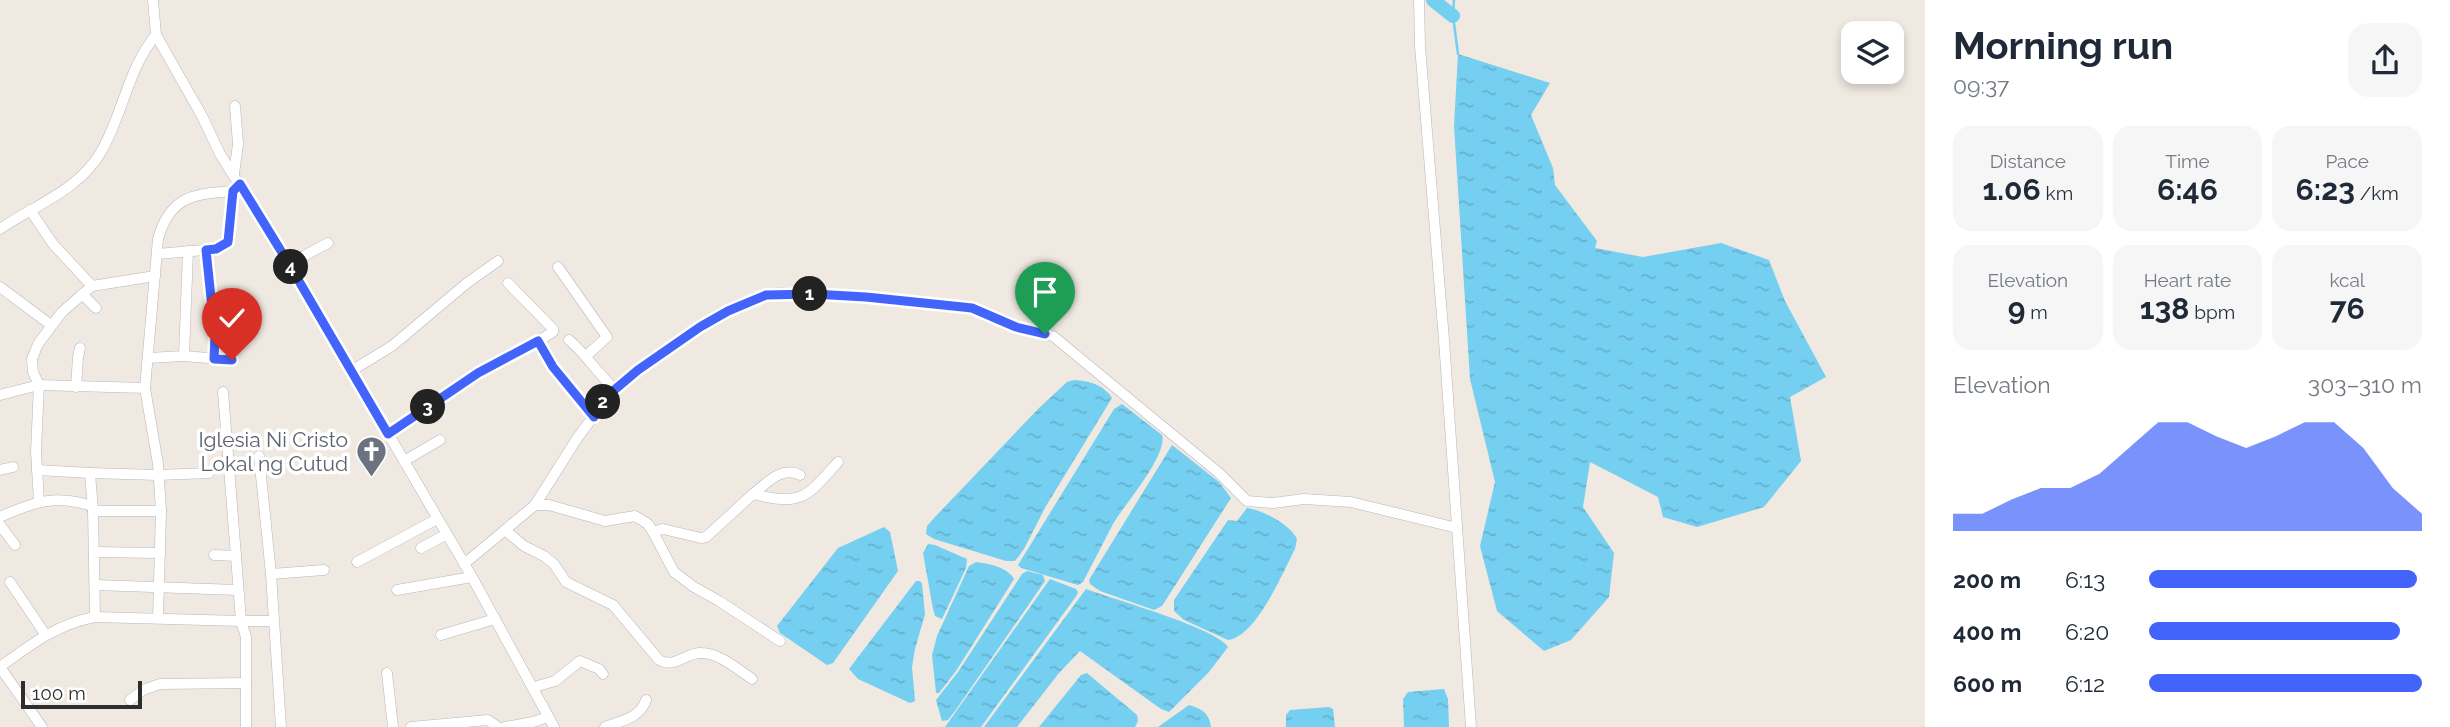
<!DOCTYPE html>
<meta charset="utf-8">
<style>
body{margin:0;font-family:Raleway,sans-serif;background:#f6f6f7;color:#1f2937;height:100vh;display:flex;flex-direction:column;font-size:26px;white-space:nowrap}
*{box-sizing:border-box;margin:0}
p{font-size:23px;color:#747a83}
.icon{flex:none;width:38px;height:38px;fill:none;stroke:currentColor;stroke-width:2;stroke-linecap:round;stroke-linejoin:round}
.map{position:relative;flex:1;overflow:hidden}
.drawer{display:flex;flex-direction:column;background:#fff;width:525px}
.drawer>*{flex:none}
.tools{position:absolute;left:1841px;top:21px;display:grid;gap:14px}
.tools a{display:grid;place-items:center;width:63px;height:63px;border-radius:14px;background:#fff;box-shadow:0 4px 10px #0003;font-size:35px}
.scale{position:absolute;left:21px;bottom:18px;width:121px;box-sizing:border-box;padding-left:7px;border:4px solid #2e2e2e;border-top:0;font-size:19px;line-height:24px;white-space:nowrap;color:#2e2e2e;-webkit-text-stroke:5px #fff;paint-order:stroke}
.pin{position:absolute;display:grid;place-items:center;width:60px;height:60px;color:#fff;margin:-72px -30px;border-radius:50% 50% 50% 0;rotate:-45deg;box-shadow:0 0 7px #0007}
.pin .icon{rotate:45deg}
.km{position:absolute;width:35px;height:35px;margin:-18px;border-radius:50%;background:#222;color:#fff;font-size:19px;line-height:35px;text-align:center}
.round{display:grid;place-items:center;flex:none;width:74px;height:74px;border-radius:21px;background:#f6f6f7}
.summary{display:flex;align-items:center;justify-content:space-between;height:119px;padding:0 28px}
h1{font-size:38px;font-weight:700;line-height:52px}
.figures{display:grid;grid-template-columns:repeat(3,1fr);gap:10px;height:119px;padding:7px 28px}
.figures div{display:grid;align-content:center;border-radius:18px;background:#f6f6f7;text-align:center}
.figures b{font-size:30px;font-weight:700}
.figures small{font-size:19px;font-weight:400}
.figures p{font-size:19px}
.chart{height:196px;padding:14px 28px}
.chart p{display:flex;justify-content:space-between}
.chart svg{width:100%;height:126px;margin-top:7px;fill:#4264fb;opacity:.7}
ul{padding:0 28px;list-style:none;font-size:23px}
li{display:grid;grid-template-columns:112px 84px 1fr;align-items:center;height:52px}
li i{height:18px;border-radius:9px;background:#4264fb}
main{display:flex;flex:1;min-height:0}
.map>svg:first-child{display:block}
</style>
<main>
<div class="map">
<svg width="1925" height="727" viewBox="0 0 1925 727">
<defs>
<pattern id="water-ripples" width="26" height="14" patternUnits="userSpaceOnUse" patternTransform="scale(1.75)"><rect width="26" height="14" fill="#75cff0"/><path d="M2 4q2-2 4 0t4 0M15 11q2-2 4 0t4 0" fill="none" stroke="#66b2ce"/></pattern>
</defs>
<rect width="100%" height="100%" fill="#efe9e1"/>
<g fill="url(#water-ripples)">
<path d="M1458,54L1550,83L1531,115L1553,168L1555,185L1597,241L1595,248L1643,257L1721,243L1769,260L1785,301L1826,377L1790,397L1801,461L1764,507L1697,527L1663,517L1658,497L1590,462L1583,507L1614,553L1609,597L1571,640L1544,651L1497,611L1480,546L1495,482L1470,379L1454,126Z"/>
<path d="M1074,380C1089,381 1103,384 1112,398L1046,506L1024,549L1015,561H1006L934,539L926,534L927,526L935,517L1039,408L1067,382Z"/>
<path d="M1122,404L1162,435C1168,455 1124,505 1113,524C1103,543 1093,563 1083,582L1078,585L1021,568L1018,565L1114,409Z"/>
<path d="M1172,445L1219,482L1231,498L1162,606L1154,610L1100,591L1090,584L1089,580Z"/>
<path d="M1247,508C1262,510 1290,524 1297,539L1295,549C1283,572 1256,637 1228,640L1184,620L1174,611V600L1228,520L1237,521Z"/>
<path d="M884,527L890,532L898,571L833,663L827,665L780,633L777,626L838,548Z"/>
<path d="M928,544L935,545L967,559L966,568L942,619L935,616L933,609L923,553Z"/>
<path d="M976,562C990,564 1007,567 1014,579L956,671L939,693H936L932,655L937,636L969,566Z"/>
<path d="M1027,571L1043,575L1045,581L955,711L948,720L942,721L936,700L958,672L1022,574Z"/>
<path d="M1050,579L1076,589L1078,592L1077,595L981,727H945Z"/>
<path d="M916,581H920L922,584L925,614L915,649L912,667L915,701L910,703L858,679L849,669Z"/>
<path d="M1086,589C1112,599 1217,628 1228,647L1209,672L1169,712L1161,709L1080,651L1059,673L1017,727H984Z"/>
<path d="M1087,673L1137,715L1138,721L1135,727H1039L1081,675Z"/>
<path d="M1444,689L1448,699L1449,727H1404L1403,699L1408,692Z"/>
<path d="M1189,705C1202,709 1209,713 1211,727H1158Z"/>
<path d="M1329,707L1333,709L1335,727H1286V715L1290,710Z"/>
</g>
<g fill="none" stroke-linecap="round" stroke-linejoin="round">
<path stroke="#75cff0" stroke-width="2.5" d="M1454,0L1453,16L1458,54"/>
<path stroke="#75cff0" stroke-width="14" d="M1433,0L1453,16"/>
<defs>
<g id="minor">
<path d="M153,0L156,35L202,116L220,154L289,264L472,577L554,727"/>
<path d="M1419,0L1420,46L1444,340L1471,727"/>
<path d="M234,174L238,144L235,106"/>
<path d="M30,210L53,244L92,286"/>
<path d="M0,229C35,205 79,190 101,152C123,114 128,68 156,35"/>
<path d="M206,250L215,336L214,359"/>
<path d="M157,254L216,249L228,242L233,191"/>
<path d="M289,264L328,243"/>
<path d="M558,267L607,337L586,356"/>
<path d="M508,283L553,329V332L538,341"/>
<path d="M0,287L51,325"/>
<path d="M82,294L96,308"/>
<path d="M569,340C586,354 597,373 614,388"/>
<path d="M184,356L188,251"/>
<path d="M148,358L184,356L232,360"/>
<path d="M351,371L392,346L467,283L498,261"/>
<path d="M76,387L78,357L80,348"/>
<path d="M223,392L236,556"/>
<path d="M0,395L39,385L145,388"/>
<path d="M388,434L478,373L538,341L553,367L594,417"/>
<path d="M259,456L271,574L281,727"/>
<path d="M404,461L440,440"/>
<path d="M0,470L13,467"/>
<path d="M37,470L90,473"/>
<path d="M753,494C766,484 782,465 800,475"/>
<path d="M39,502L36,451L39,385L33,372L32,359L38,344L62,312L92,286L155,276"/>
<path d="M535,505H549L605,521L635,516L648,524L653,532"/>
<path d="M93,511H161"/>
<path d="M0,517C33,502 56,494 92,506"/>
<path d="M0,525L15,545"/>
<path d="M505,530L535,505L576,440L614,388L700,327L728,311L766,295L779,293L865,297L972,308L1015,327L1053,336L1219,473L1247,501L1273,503L1304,499L1351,502L1457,528"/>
<path d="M421,548L447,534"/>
<path d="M94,552L160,553"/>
<path d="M357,562L437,519"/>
<path d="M464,564L505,530L524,546L544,556L554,564L566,582L613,605L659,660C675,669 686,652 702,653C719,653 739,670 752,679"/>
<path d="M271,574L324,570"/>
<path d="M10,582L45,634"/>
<path d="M95,585L238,590"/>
<path d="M397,590L472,577"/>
<path d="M95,617L93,511L90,473L158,475L209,473"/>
<path d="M158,618L161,511L158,464L145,388L158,239C170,196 193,194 233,191L240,184"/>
<path d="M441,635L495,619"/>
<path d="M780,641L719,601L694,587L674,572L653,532L663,529L701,538L706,537L753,494C802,506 806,498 838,462"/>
<path d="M0,667C30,645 57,624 95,617L241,621L236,556L214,555"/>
<path d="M0,667L42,727"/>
<path d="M387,673L393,727"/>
<path d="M534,687L555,681L580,661L599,669L603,674"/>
<path d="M130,700L143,690L160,684L246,683"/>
<path d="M246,727V637L241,621H273"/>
<path d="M411,727L488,720L498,727"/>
<path d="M505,727L533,722L548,717"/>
<path d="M605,727C621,721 640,718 646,700"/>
</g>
</defs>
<use href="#minor" stroke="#b4b7c1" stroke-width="11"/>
<use href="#minor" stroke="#fff" stroke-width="10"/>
</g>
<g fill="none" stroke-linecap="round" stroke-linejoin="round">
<defs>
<path id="route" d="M232,360L214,359L215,336L206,250L216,249L228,242L233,191L240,184L289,264L388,434L478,373L538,341L553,367L594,417L606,397L638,370L700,327L728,311L766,295L813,294L866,297L972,308L1016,327L1045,334"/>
</defs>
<use href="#route" stroke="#fff" stroke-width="14"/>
<use href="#route" stroke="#4264fb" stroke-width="9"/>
</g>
<defs>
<symbol id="church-pin" viewBox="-11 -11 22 30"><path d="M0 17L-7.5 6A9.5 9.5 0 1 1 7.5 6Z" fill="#6b7280" stroke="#fff"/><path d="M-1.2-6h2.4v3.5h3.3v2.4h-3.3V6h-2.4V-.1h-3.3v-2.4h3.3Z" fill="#fff"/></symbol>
</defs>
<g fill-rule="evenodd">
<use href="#church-pin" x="354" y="434" width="35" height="47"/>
</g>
<g text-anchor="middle" stroke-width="7" stroke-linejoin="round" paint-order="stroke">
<g font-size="21" fill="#5b616d" stroke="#fff" text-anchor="end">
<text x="348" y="447">Iglesia Ni Cristo<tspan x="348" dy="24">Lokal ng Cutud</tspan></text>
</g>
</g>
</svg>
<div class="tools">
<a><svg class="icon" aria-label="layers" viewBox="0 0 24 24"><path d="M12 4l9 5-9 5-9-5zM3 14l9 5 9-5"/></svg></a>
</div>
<div class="scale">100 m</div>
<div class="pin" style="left:1045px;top:334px;background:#1e9e55"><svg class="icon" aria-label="arrive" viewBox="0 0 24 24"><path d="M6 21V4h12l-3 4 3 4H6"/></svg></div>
<div class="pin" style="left:232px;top:360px;background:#d93025"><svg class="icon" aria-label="check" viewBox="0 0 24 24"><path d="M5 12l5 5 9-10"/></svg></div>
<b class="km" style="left:810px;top:294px">1</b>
<b class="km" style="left:603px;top:402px">2</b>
<b class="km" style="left:428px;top:407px">3</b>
<b class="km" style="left:291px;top:267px">4</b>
</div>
<section class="drawer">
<div class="summary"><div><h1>Morning run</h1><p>09:37</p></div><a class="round"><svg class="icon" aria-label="share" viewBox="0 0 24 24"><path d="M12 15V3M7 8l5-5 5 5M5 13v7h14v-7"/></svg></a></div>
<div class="figures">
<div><p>Distance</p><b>1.06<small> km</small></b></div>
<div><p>Time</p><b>6:46</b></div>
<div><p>Pace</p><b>6:23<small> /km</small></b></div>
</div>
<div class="figures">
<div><p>Elevation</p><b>9<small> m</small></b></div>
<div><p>Heart rate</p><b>138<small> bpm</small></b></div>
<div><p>kcal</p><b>76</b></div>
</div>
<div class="chart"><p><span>Elevation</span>303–310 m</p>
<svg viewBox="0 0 160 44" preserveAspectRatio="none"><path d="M0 44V38L10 38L20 33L30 29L40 29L50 24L60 15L70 6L80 6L90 11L100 15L110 11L120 6L130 6L140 15L150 29L160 38V44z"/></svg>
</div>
<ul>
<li><b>200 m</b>6:13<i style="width:98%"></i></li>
<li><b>400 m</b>6:20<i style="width:92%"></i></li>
<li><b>600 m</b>6:12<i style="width:100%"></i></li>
</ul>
</section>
</main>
